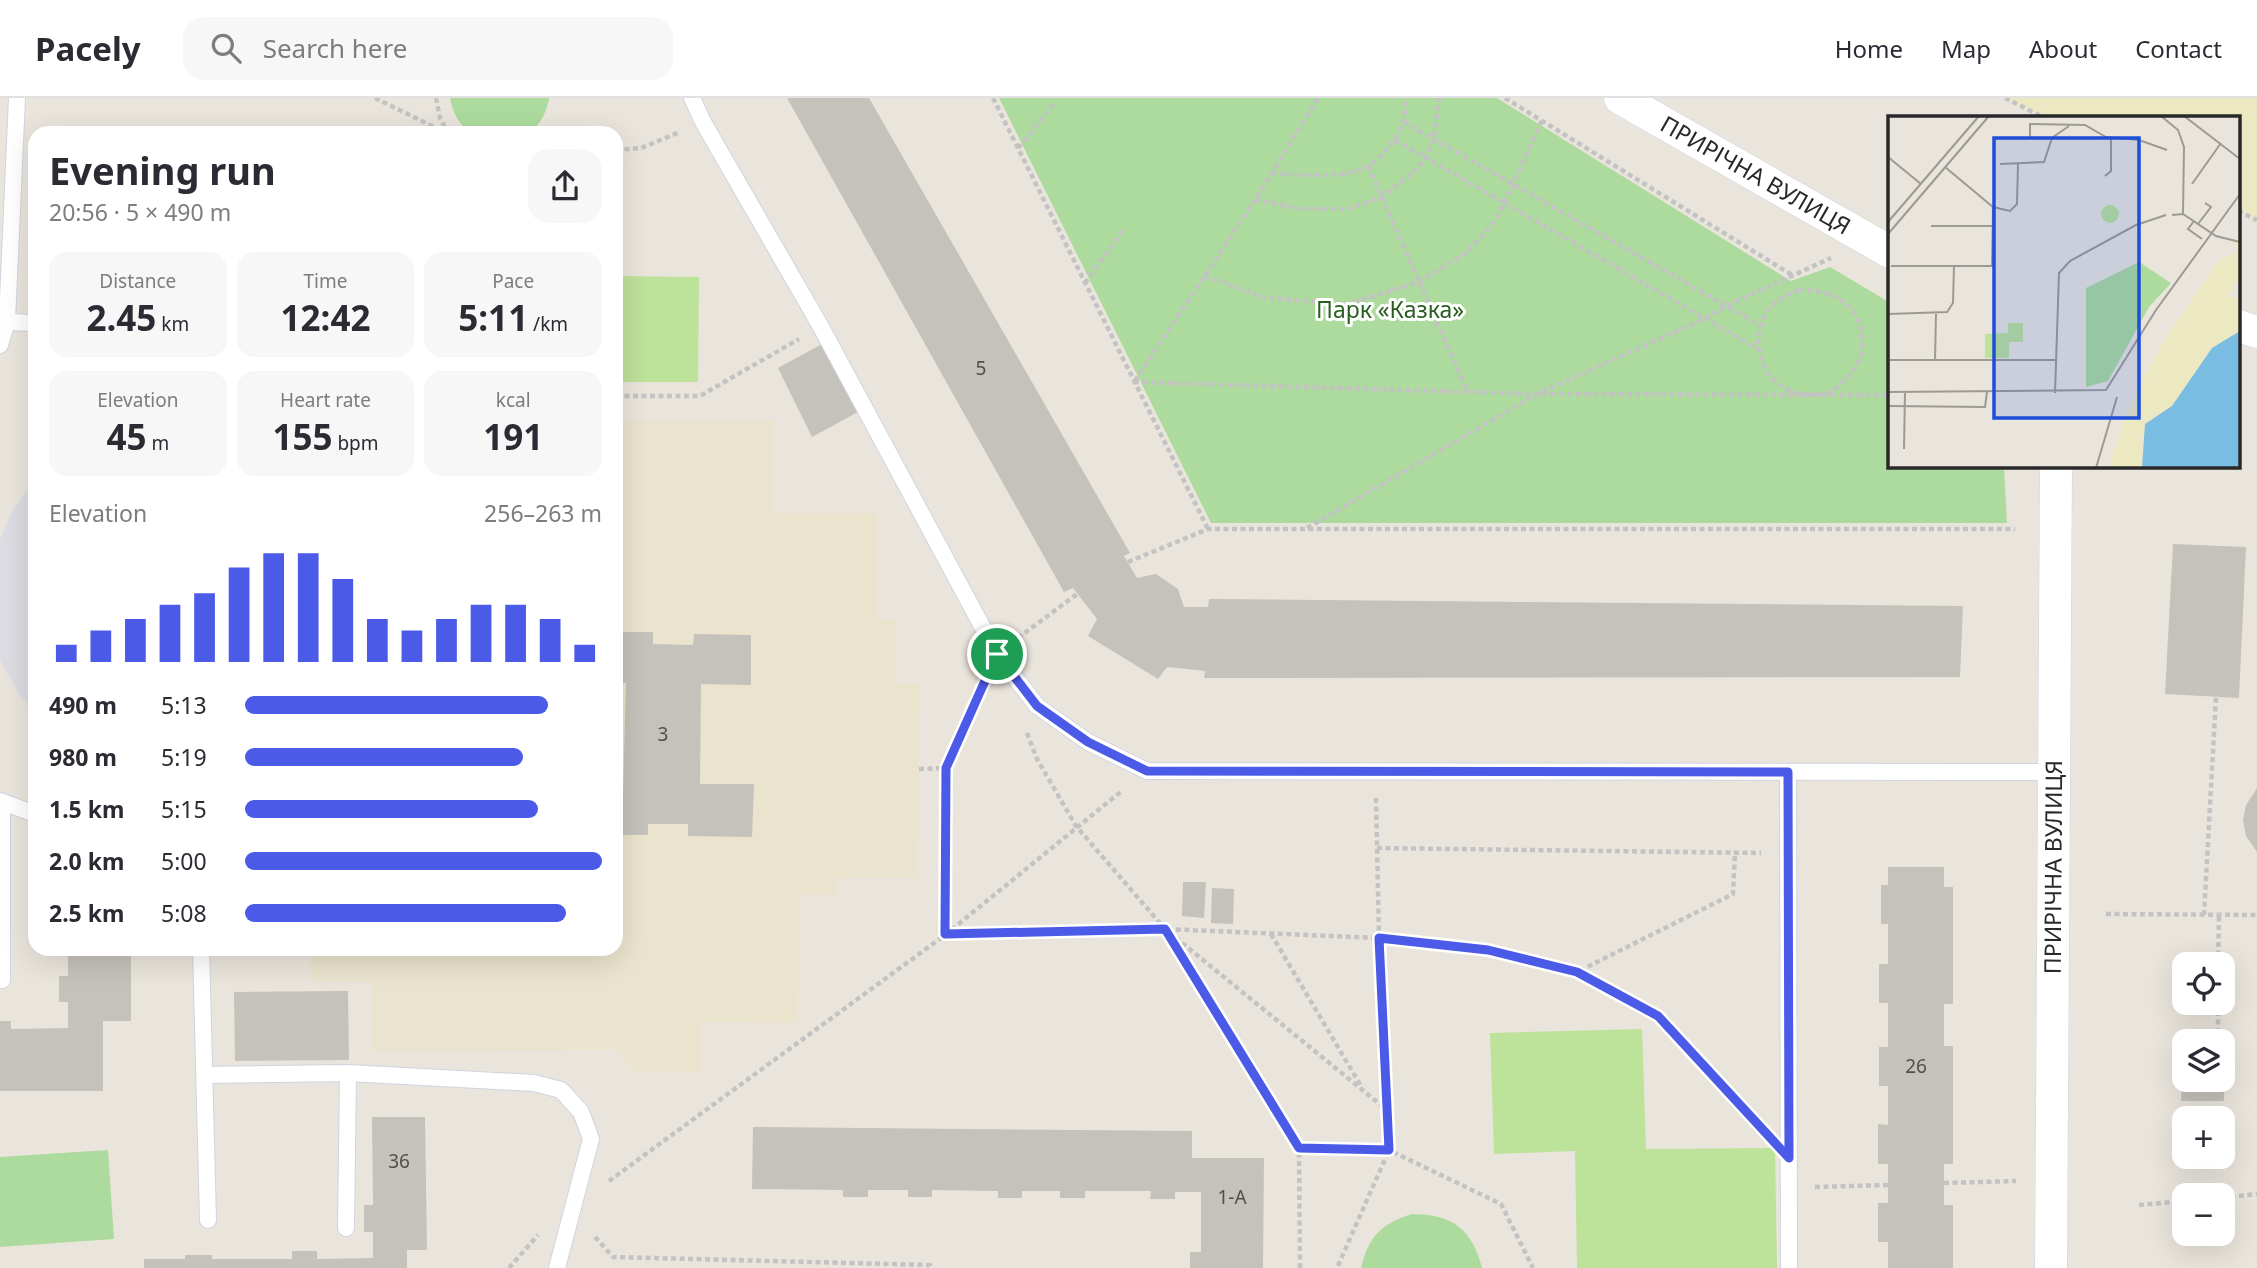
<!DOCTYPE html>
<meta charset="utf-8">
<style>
body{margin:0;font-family:"Noto Sans",sans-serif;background:#f7f7f7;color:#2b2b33;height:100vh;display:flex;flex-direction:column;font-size:26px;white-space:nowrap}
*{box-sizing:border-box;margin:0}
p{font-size:23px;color:#7c7c81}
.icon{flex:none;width:38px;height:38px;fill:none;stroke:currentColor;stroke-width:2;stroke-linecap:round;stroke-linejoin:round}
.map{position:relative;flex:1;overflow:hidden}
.panel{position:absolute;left:28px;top:28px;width:595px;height:830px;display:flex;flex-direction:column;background:#fff;border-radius:21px;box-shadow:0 7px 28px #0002}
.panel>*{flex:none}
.buttons{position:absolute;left:2172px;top:854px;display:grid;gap:14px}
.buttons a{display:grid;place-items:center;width:63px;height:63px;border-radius:14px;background:#fff;box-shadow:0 7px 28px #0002;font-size:35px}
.pin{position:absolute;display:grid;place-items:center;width:60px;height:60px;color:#fff;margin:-30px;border:4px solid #fff;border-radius:50%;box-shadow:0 2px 7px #0007}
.round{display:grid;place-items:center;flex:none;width:74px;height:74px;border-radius:21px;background:#f7f7f7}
.head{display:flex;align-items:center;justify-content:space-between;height:119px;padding:0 21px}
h1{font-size:38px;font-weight:700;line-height:52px}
.figures{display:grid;grid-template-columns:repeat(3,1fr);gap:10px;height:119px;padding:7px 21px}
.figures div{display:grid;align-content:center;border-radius:18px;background:#f7f7f7;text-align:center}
.figures b{font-size:35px;font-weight:700}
.figures small{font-size:19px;font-weight:400}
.figures p{font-size:19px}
.chart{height:196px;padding:14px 21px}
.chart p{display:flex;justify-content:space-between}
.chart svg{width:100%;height:126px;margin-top:7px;stroke:#4b5be8;stroke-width:6}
ul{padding:0 21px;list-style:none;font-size:23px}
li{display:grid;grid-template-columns:112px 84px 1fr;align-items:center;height:52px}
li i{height:18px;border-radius:9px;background:#4b5be8}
header{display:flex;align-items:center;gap:42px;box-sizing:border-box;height:98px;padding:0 35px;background:#fff;border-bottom:2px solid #e1e1e2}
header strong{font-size:33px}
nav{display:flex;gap:38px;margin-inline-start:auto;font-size:24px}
.search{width:490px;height:63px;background:#f7f7f7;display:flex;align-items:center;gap:18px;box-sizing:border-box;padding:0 24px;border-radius:21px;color:#7c7c81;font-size:26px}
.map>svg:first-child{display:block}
</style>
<header>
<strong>Pacely</strong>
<div class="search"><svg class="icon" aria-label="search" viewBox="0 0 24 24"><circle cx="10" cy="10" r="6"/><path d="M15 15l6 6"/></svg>Search here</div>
<nav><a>Home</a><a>Map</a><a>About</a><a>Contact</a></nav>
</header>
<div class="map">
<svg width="2257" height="1170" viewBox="0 0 2257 1170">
<rect width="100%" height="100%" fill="#eae5dc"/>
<path fill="#dedce3" d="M35,381V615L20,598L0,562V442L12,413Z"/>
<path fill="#eae3cd" d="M616,323H774V415H877V522H896L895,586H919L918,780H837V797H799L798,925L702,924L701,974H635L616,952L371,953V884H311L310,851L616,850Z"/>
<g fill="#addb9d">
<path d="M450,0H549V1C546,15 541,25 530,35H470C458,25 453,15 450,0Z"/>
<path d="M999,0H1497L1791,183L1830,169L1889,204L1890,368H2004L2007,425H1211Z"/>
<path d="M108,1052L114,1141L0,1149V1059Z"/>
<path d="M1412,1116C1452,1116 1472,1131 1482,1170H1361C1368,1139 1382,1125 1412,1116Z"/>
</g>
<path fill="#ece9c2" d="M2005,0H2257V122L2238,113V19H2043Z"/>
<g fill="#bde29a">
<path d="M616,178L699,179L698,284H616Z"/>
<path d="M1642,931L1646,1051L1775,1050L1777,1170H1577L1575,1053L1494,1056L1490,935Z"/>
</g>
<g fill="#c5c2bb">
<path d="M787,0H869L1130,455L1124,458L1137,480L1156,476L1178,491L1184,509H1208L1209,501L1963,508L1960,579L1204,580L1205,573L1167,569L1158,581L1088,538L1097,521L1073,490L1064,494Z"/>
<path d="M822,246L858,314L812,339L778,270Z"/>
<path d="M2173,446L2246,449L2239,600L2165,596Z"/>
<path d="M616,534H653V546L693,547L694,536L751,537V587L701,586L700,686H754L752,739L688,738V726H648V737H616V692H623L626,585H616Z"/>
<path d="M2257,690V754L2246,738L2243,722L2246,707Z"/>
<path d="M1888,769H1944V789H1953V906H1944V948H1953V1066H1944V1107H1953V1170H1888V1144H1878V1105H1888V1066H1878V1026L1888,1027V988H1879V949H1888V905H1879V866H1888V826H1881V787H1888Z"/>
<path d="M1183,784H1206L1204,820L1182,818Z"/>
<path d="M1212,790L1234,791L1233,826L1211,825Z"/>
<path d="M68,850H131V923H103V993H0V923H11V931L68,930V904H59V878H68Z"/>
<path d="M348,893L349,962L235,963L234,894Z"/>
<rect x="2182" y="935" width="43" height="8"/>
<path d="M2182,982H2224V1003H2181Z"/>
<path d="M372,1019H425L427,1152H407V1170H144V1161H185V1157H212V1161H292V1153H317V1161L373,1160V1134H364V1107H373Z"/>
<path d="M753,1029L1192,1033V1060H1264L1263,1170H1190V1154H1201V1094H1175V1101H1150L1151,1093H1085V1100H1060V1093H1022V1100H998V1093L932,1092V1099H908V1092H868V1099H843V1092L752,1091Z"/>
</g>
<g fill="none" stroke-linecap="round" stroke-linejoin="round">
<defs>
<g id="lane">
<path d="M692,0L703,24L821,229L997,556L1037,608L1088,644L1147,673L2054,674"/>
<path d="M7,224L35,225"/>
<path d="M0,247L7,224L17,0"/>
<path d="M1788,674L1789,1170"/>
<path d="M0,703L35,716"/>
<path d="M201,850L208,1122"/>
<path d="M0,882H2V705"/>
<path d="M205,977L348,975L534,985L561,992L581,1014L591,1041L557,1170"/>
<path d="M346,1130L348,975"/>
</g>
<g id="street">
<path id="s1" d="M1620,0L1890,154"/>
<path d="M2238,228L2257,234"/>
<path id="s2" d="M2051,1170L2056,368"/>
</g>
</defs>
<use href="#lane" stroke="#d1d3e0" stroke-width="18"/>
<use href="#street" stroke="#d1d3e0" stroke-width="33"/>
<g stroke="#c3c3c3" stroke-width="4.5" stroke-dasharray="5 3.5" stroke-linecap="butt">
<path d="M375,0L446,35"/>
<path d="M436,0L440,20L448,35"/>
<path d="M993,0L1208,431"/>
<path d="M1505,0L1792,177"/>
<path d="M2005,0L2043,19"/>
<path d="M1404,24L1760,227"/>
<path d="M1395,42L1758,251"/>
<path d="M1018,50L1054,5"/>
<path d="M616,52L641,50L680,34"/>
<path d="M1368,68L1467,292"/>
<path d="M1272,75C1297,77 1346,81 1368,68C1381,61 1397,40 1402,27C1405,19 1405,9 1406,0"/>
<path d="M1255,102L1303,111H1347L1382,99L1416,72L1426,59L1434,41L1439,0"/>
<path d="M2238,113L2257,122"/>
<path d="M1205,178L1266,200L1347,206L1419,184L1466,155L1494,124L1504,105L1542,22"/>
<path d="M1085,185L1124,131"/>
<path d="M1799,192C1838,191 1866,212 1862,252C1860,265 1852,276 1843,284C1832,295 1825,297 1810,297C1767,296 1744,247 1768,212C1776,201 1788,197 1799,192Z"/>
<path d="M1135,283L1255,102L1318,0"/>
<path d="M1134,284L1537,296L1890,297"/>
<path d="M616,298H700L799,241"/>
<path d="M1307,430L1537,296L1704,221L1726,208L1831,160"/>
<path d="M1128,464L1208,431H2015"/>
<path d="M1018,540L1077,496"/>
<path d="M1027,635L1037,661L1076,728L1165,831L1387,1012"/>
<path d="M946,670L984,585"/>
<path d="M919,671L946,670L945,837L1165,831L1379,840L1487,852L1577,874L1733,796L1735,754"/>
<path d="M1376,700L1379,840L1389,1052L1501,1106L1533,1170"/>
<path d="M1377,750L1761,755"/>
<path d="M2106,816L2257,817"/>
<path d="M2204,817L2216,599"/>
<path d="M1168,836L1299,1050"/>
<path d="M1271,836L1361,988"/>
<path d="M2218,866L2219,817"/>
<path d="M1578,874L1658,918L1761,1029"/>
<path d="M2218,935V905"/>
<path d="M609,1083L945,837L1123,692"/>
<path d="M1944,1085L2016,1083"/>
<path d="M1815,1089L1888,1087"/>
<path d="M2222,1100L2257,1096"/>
<path d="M2139,1107L2184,1103"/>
<path d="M595,1139L613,1159L930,1167V1170"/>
<path d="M509,1170L538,1137"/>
<path d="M1300,1170L1299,1050L1389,1052L1337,1170"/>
</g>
<use href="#lane" stroke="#fff" stroke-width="16"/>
<use href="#street" stroke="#fff" stroke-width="32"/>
</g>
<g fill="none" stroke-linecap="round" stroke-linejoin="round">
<defs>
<path id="route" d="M997,556L1037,608L1088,644L1147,673L1788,674L1789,1060L1658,918L1577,874L1488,852L1379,840L1389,1052L1299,1050L1165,831L945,836L946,670Z"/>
</defs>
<use href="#route" stroke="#fff" stroke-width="14"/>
<use href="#route" stroke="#4b5be8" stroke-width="9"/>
</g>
<g text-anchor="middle" stroke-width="6" stroke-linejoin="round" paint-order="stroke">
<g font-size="19" fill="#504f4e">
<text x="981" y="277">5</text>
<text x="663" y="643">3</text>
<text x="1916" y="975">26</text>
<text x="399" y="1070">36</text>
<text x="1232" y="1106">1-А</text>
</g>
<g font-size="23" fill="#292929" stroke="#fff">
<text dy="8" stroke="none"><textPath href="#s1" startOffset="156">ПРИРІЧНА ВУЛИЦЯ</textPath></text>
<text dy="8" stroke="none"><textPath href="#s2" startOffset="401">ПРИРІЧНА ВУЛИЦЯ</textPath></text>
</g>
<g font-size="23" fill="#285e20" stroke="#fff">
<text x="1390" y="220">Парк «Казка»</text>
</g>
</g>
<g transform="translate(1888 18)">
<rect width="352" height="352" fill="#eae5dc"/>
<path d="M251,146L283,167L261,191L220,265L198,271V172Z" fill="#addb9d"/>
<path d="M352,122V161L339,181L352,182V215L324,232L284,290L254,321V352H221L236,302L276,224L331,144L350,135L345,126Z" fill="#ece9c2"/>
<path d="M213 98a9 9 0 1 1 18 0a9 9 0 1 1-18 0ZM120,207H135V226H121V242H97V218L120,217Z" fill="#bde29a"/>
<path d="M352,215V352H254L257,308L284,290L324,232Z" fill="#79bde2"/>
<path fill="none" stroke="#9d9a94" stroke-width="2" d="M273,0L290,14L296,31L295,98M296,0L352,43M164,22H142V8L197,9L218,21L251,24L279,34M0,41L33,68M112,48L156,46L164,22L181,10M57,51L105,91L122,95L129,88L130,47M217,60L223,55V23M304,68L333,27M284,99L295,98L328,120L352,126M306,105L300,113L314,123M0,106L91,0M310,108L323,91L317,87M43,110H105M0,118L101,0M3,150H104L105,91M0,198L59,196L65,187L66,150M0,244H167M47,244L48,198M0,276L218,274L268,194L352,78M167,277L171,157L182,145L248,109L278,99M0,290L97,291L99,276M16,333L17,276M208,352L229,281"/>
<path fill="#1d4ed8" fill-opacity="0.15" stroke="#1d4ed8" stroke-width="3.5" d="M106,22H251V302H106Z"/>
<rect width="352" height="352" fill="none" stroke="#292929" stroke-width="3.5"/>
</g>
</svg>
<div class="buttons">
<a><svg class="icon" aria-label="locate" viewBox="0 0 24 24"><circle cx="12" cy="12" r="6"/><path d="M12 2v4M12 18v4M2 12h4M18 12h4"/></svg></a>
<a><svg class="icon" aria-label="layers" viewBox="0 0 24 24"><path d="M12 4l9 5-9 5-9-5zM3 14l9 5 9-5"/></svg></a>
<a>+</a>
<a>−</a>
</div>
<div class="pin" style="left:997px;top:556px;background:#1e9e55"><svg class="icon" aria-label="arrive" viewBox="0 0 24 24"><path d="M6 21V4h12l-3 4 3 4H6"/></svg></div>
<section class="panel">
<div class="head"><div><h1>Evening run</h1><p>20:56 · 5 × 490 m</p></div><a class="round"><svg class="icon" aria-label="share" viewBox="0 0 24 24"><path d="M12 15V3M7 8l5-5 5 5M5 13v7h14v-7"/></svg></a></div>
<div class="figures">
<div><p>Distance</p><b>2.45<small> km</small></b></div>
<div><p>Time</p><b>12:42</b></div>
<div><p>Pace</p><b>5:11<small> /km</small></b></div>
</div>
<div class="figures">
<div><p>Elevation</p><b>45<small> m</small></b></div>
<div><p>Heart rate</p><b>155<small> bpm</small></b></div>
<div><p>kcal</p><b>191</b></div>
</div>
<div class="chart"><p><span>Elevation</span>256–263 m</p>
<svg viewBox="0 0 160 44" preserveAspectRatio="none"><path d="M5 44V38M15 44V33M25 44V29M35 44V24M45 44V20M55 44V11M65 44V6M75 44V6M85 44V15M95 44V29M105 44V33M115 44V29M125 44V24M135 44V24M145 44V29M155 44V38"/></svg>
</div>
<ul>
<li><b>490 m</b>5:13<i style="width:85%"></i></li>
<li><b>980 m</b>5:19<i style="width:78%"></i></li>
<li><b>1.5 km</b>5:15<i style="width:82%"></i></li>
<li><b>2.0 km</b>5:00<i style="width:100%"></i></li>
<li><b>2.5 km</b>5:08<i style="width:90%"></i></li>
</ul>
</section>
</div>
